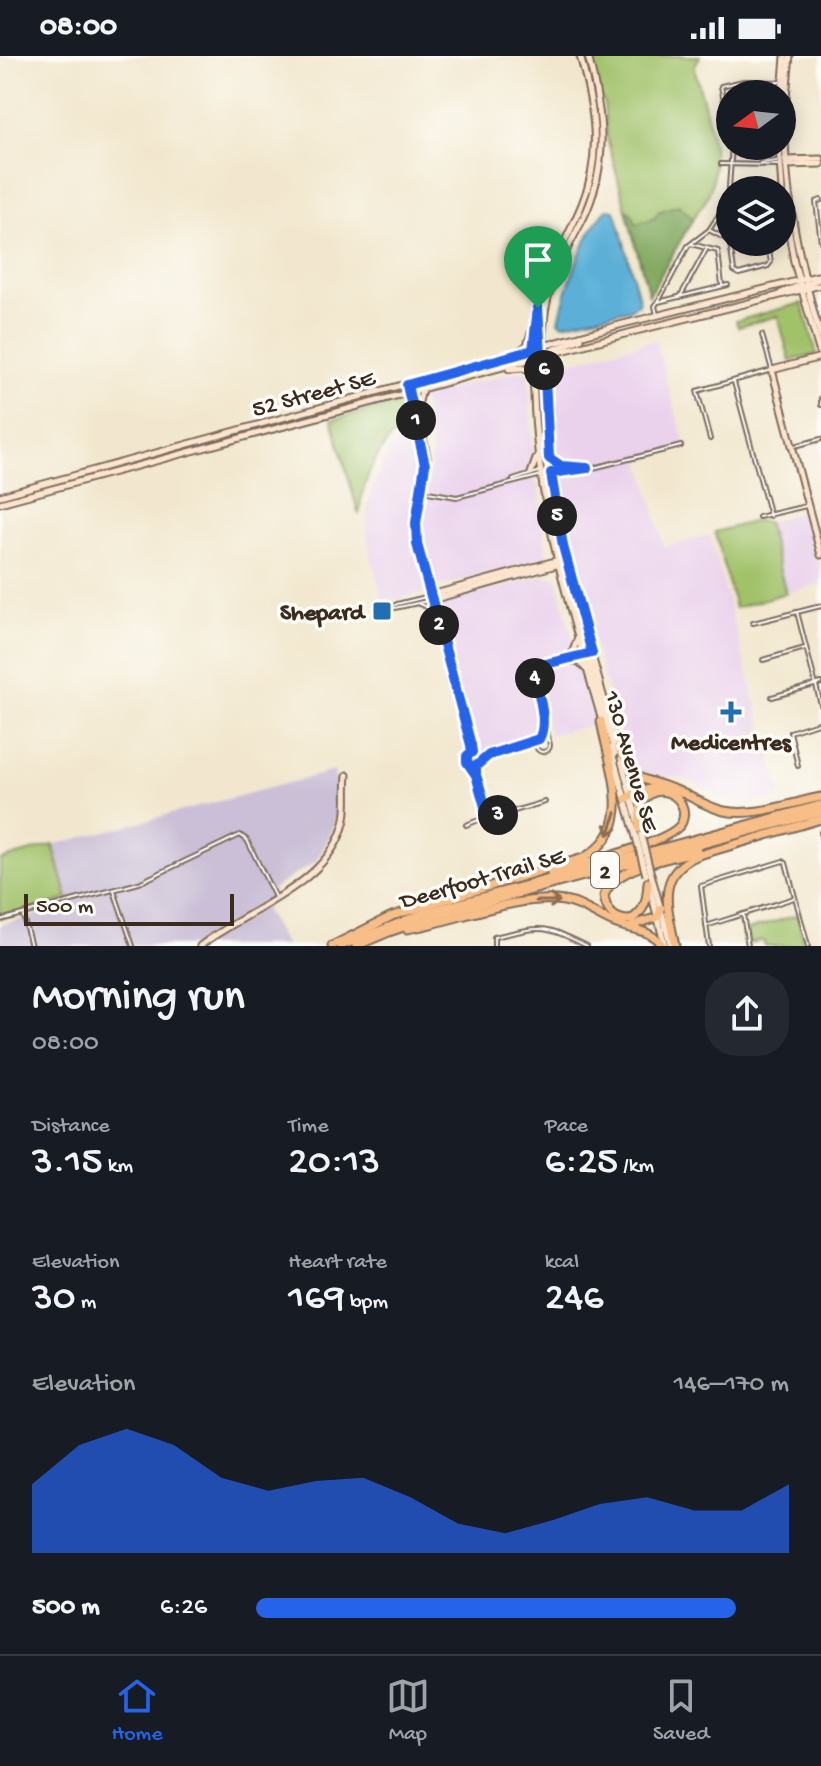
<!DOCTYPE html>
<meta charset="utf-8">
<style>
body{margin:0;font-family:"Gochi Hand",sans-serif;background:#242831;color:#f1f3f6;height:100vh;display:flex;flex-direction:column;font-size:30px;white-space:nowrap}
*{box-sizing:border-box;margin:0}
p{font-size:26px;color:#9ea1a6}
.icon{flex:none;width:44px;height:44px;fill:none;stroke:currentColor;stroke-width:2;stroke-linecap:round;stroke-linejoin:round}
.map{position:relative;height:890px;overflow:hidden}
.details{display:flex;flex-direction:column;background:#171b24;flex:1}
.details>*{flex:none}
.needle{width:52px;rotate:255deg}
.buttons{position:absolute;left:716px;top:24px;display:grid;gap:16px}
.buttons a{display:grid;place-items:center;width:80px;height:80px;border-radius:50%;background:#171b24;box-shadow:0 4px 20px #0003;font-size:40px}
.scale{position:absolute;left:24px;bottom:20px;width:210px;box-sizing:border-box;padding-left:8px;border:4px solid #3b2a1e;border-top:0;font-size:22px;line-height:28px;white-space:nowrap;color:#3b2a1e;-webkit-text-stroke:6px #fdfcf7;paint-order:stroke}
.pin{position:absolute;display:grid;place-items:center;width:68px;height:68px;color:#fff;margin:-82px -34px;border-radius:50% 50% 50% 0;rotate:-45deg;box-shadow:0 0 8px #0007}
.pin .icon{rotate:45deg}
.km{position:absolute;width:40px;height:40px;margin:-20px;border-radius:50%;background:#222;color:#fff;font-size:22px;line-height:40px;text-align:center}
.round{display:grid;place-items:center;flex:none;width:84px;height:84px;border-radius:32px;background:#242831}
.head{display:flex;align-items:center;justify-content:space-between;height:136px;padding:0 32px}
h1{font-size:44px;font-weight:600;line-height:60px}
.stats{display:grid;grid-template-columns:repeat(3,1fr);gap:12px;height:136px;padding:8px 32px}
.stats div{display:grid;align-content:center}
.stats b{font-size:40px;font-weight:600}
.stats small{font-size:22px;font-weight:400}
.stats p{font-size:22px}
.chart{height:224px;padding:16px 32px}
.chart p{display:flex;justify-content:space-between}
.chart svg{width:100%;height:144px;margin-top:8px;fill:#2563eb;opacity:.7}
ul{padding:0 32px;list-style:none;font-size:26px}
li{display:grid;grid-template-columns:128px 96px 1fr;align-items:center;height:60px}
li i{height:20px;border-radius:10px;background:#2563eb}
.status{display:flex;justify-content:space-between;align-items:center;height:56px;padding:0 40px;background:#171b24;direction:ltr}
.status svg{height:22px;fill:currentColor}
.tab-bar{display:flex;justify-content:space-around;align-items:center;height:112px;border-top:2px solid #363941;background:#171b24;font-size:22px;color:#9ea1a6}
.tab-bar a{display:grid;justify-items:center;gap:4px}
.tab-bar .on{color:#2563eb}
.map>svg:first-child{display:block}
</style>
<div class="status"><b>08:00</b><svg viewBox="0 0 49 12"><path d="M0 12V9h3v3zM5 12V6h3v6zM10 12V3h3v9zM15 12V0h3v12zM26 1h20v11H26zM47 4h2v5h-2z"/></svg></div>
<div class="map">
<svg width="821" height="890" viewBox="0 0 821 890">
<rect width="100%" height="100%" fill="#fdfcf7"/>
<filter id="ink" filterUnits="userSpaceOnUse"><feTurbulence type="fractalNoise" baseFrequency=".0125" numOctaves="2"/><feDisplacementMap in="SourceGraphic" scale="16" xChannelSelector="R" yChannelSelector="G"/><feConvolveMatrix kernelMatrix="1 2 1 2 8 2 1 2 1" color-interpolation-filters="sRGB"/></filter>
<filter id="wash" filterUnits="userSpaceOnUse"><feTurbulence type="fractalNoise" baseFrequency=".006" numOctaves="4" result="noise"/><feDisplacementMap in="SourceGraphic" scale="32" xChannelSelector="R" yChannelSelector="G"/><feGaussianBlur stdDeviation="1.8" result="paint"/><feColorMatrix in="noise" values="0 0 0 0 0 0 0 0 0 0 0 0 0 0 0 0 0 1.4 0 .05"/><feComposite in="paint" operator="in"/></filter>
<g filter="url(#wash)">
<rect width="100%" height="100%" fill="#f2e7ce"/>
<g fill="#ead1ec">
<path d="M655,284L686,391L641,404L664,491L710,479L781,740L763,745L737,746L719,741L694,726L671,720L639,719L629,708L600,608L565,475L552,383V311Z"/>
<path d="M516,316H528L533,398L531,414L534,425L538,428L547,500L508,514L435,531L428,523L419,483V462L423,440L427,438L432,400L422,341Z"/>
<path d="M413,370L419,405L411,457V478L425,533L423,537L383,547L367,483L368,446L385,399Z"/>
<path d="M804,455L821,516V528L786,537L767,466Z"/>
<path d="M540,520H552L557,523L574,588L566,597L536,607L529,614L540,678L531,683L480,695L474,685L438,549Z"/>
<path d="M576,607L581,611L594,668L549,679L537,618L543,612Z"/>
</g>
<path fill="#cabfd6" d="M334,715L338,741L337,760L331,777L318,804L274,832L265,855L286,890H0V869L69,850L53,789Z"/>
<g fill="#a2c26a" stroke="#6e7644" stroke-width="2">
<path d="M590,0H700L694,11C705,52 731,122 697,156L649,239L607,82L604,47L600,42Z"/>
<path d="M802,247L817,298L790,305L778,260L738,271L736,265Z"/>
<path d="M397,347L407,350L408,365C379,389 362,422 359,459L332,364Z"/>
<path d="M755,465L767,466L786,537L735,552L715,476Z"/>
<path d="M53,789L68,843L0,862V804Z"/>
<path d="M797,859L805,890H765L763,884L750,887L747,874Z"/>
</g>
<path fill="#81a85e" stroke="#5e693e" stroke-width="2" d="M679,149L693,163L649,239L626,154L632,158L636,168L655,162L658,156Z"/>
<path fill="#5cb0d8" stroke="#4c6d7b" stroke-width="2" d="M607,153L614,154L617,160L639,243L638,248L630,253L563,268L559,265C566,231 583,179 607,153Z"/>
</g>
<g filter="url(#ink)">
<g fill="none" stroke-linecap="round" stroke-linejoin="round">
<defs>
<g id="street">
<path d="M730,75L721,30L744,25L780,26"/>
<path d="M760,107L777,105"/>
<path d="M721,108L779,109"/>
<path d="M821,144L816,146L821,186"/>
<path d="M709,174L688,190L658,246L728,229"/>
<path d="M730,185L709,174L728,145L732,90"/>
<path d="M730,187L734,215L739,218L768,210L771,206L767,186"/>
<path d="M691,188L718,195L722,229"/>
<path d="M680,241L706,194"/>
<path d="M657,259L655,250L657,247"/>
<path d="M734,326L770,460"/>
<path d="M821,342V349"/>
<path d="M710,383L697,335L772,314L762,279"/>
<path d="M795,390L821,383"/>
<path d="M563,410L584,412"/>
<path d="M513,424L541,415"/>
<path d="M422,435L457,441L565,413L585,414L681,390"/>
<path d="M759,461L806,450"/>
<path d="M419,548L432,553"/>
<path d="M390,552L397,548L430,540"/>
<path d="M390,553L432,544L474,696"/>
<path d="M797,556L821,649"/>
<path d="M753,567L821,550"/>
<path d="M763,604L805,592"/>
<path d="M541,609L566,604"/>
<path d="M772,641L821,627"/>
<circle cx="543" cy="689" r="7"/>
<path d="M549,686L536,631L535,612L589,593"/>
<circle cx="474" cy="703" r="7"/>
<path d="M480,699H487L539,683L543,674"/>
<path d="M470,709L476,719L487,755L486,759"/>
<path d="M798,710L790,676L821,666"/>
<circle cx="490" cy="762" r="5"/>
<path d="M494,758L500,759L545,746"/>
<path d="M466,769L484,762"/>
<path d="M821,776V781"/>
<path d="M114,835L133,890"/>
<path d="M743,858L748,890"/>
<path d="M23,860L31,890"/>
<path d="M0,864L139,827L240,779L247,784L275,841"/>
<path d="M706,870L794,842"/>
<path d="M494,890V881C543,870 542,868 587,890"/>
<path d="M709,890L701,830L783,805L786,807L808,890"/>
</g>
<g id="secondary">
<path d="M580,0C594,51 603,98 582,148C565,190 540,225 534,272C531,293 533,317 534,339C537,451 571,557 602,665"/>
<path d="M588,0C603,58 610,109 582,165C565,197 547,228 544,266C542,288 544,311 545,332C549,457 585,574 618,693"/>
<path d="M790,0C787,27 784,54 785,81C786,149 802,216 821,282"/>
<path d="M782,38L785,0"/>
<path d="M779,90L782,134"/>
<path d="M785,104L821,103"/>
<path d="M786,109L821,108"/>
<path d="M782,136L794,206L821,301"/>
<path d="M804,230L821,222"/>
<path d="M781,237L801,229"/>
<path d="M538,259L541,293"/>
<path d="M520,295L527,289L531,277"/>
<path d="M542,298L581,283"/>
<path d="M821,301L772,314L821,499"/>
<path d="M498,311L533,297"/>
<path d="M509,313L523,312L533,317"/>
<path d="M422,334L417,353L427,401L417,452L416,483L432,544L567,506"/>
<path d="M409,335L424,404"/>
<path d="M409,337L416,331L446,320"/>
<path d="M538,381L548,414"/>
<path d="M549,402L561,410"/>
<path d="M531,417L536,403"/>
<path d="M543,419L553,451"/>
<path d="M0,440L623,268L821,219"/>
<path d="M0,447L636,275L821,229"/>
<path d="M561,509L573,544L577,547"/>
<path d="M431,539L566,502"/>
<path d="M582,595L587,598L615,697"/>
<path d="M572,598L577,584"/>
<path d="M567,604L579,606L586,613"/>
<path d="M611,693L636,781"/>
<path d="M621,703L638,767"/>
<path d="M651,818L671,890"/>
<path d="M649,829L665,890"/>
<path d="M200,890C245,855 322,831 342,774C349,756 345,737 347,719"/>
</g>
<g id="highway">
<path d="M618,691C635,730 638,719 673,733C690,739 705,751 724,755C755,761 790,747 821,741"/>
<path d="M626,743L635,737L657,731"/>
<path d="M551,818C576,808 674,787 682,766C692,740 653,722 642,748C638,756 640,765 639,773"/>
<path d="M648,826C647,843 646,855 630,864C614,864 606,855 604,840C614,810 670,803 697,795"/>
<path d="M633,869L658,861L661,852"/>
<path d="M407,873C453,866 519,837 564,845C583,848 597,860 614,867C633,875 649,872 663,890"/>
<path d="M332,890L392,860L583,802C639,772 609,713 601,665"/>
<path d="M341,890L424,857L821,749"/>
<path d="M356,890L389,876L439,859L821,756"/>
<path d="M675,890C668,852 654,817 699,799L821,763"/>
</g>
</defs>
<use href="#street" stroke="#7b6c5c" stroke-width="6"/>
<use href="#secondary" stroke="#7b6c5c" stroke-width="9"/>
<use href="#highway" stroke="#7b6c5c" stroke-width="11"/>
<use href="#street" stroke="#fff" stroke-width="2"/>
<use href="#secondary" stroke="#fce5cf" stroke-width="5"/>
<use href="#highway" stroke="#f7be88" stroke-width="7"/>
<defs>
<g id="secondary-bridge">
<path d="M641,779L651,818"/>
<path d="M636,781L646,819"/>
</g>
</defs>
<use href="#secondary-bridge" stroke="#7b6c5c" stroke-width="9" stroke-linecap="butt"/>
<use href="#secondary-bridge" stroke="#fce5cf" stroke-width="5"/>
</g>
<defs><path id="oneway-shaft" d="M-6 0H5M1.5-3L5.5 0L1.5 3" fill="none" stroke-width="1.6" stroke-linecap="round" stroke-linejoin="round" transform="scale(2)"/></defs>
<g stroke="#906d4e">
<use href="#oneway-shaft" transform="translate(612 768) rotate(110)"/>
<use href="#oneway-shaft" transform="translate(548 845)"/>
</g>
</g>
<g fill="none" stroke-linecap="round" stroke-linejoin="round" filter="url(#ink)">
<defs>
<path id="route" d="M538,252L533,294L407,329L425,409L416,467L417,488L471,689L472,696L467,700V706L476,719L487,755L500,759L490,767L485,763V751L476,719V710L489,699L539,683C549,665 537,636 534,616L537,610L592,597L563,490L551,417L587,412L561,410L549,402L544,301L541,298L538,252"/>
</defs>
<use href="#route" stroke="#fff" stroke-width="16"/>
<use href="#route" stroke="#2563eb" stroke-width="10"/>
</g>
<g fill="#1f6fb2" stroke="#fdfcf7" stroke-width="3">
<rect x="372" y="545" width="20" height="20" rx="4"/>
<path d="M727 644h8v8h8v8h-8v8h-8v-8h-8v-8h8z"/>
</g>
<g text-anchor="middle" stroke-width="7" stroke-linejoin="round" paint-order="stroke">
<rect fill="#fdfcf7" stroke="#75695f" stroke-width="2" x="591" y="796" width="28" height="36" rx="6"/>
<g font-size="22" font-weight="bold" fill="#3b2a1e">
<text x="605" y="822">2</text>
</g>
<g font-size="24" fill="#3b2a1e" stroke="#fdfcf7">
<text transform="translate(313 336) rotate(-15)" y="8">52 Street SE</text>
<text transform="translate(633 705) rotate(74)" y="8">130 Avenue SE</text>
<text transform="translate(482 821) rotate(-16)" y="8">Deerfoot Trail SE</text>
</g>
<g font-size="24" font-weight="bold" fill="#3b2a1e" stroke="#fdfcf7" text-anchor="end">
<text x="364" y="563">Shepard</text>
<text x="731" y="693" text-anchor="middle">Medicentres</text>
</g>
</g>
</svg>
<div class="buttons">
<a><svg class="needle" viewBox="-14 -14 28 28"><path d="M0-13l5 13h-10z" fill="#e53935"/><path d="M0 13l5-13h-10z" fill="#9ea1a6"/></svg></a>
<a><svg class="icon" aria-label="layers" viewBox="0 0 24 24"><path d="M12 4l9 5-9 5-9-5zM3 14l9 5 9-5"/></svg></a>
</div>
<div class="scale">500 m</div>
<div class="pin" style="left:538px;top:252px;background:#1e9e55"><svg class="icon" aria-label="arrive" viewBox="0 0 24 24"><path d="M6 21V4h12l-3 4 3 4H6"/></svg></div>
<b class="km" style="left:416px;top:364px">1</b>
<b class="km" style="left:439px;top:569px">2</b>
<b class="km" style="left:498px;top:759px">3</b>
<b class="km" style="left:535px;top:622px">4</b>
<b class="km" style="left:557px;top:460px">5</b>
<b class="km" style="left:544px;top:314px">6</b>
</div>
<section class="details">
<div class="head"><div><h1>Morning run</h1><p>08:00</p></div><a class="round"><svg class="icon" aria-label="share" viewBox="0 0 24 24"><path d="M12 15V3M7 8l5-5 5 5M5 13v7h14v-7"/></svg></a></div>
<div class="stats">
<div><p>Distance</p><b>3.15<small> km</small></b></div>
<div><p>Time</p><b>20:13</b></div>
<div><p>Pace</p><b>6:25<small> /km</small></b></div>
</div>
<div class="stats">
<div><p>Elevation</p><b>30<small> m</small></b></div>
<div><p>Heart rate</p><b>169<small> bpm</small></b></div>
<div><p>kcal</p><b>246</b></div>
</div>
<div class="chart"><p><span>Elevation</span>146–170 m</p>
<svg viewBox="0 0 160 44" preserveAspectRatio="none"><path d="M0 44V23L10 11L20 6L30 11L40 21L50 25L60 22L70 21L80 27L90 35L100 38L110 34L120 29L130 27L140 31L150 31L160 23V44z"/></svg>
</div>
<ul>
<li><b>500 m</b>6:26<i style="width:90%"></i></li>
</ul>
</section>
<nav class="tab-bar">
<a class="on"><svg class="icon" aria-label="home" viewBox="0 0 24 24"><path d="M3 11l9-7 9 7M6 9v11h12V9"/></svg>Home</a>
<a><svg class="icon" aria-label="map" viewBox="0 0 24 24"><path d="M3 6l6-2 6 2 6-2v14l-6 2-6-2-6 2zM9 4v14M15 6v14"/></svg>Map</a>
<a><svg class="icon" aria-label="saved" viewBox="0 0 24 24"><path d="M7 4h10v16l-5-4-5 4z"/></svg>Saved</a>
</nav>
